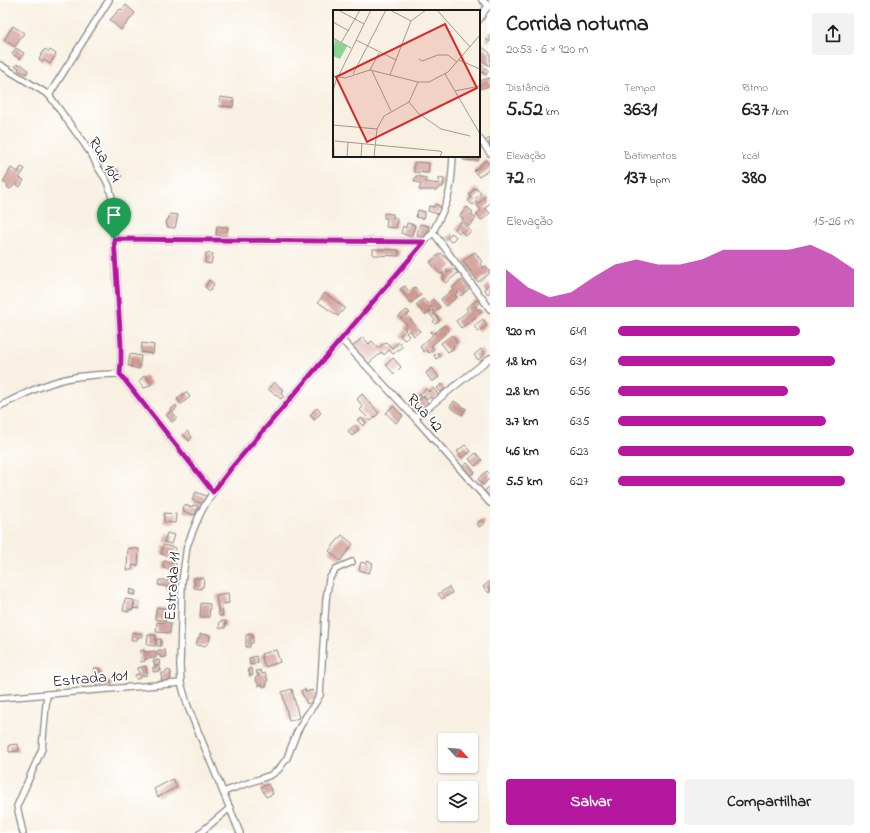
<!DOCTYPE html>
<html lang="pt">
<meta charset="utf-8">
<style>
body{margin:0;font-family:"Indie Flower",sans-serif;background:#f2f2f2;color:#222;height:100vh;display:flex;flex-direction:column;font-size:15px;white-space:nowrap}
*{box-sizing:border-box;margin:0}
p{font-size:13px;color:#767676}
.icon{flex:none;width:22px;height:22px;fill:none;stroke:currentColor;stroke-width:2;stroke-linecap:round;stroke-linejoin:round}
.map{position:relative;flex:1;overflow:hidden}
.side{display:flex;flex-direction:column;background:#fff;width:380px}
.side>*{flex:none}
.needle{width:26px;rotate:116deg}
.buttons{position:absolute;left:438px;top:733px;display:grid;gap:8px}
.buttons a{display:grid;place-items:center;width:40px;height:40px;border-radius:4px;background:#fff;box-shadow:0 1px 3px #0004;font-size:20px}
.pin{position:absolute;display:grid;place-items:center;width:34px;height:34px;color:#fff;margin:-41px -17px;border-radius:50% 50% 50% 0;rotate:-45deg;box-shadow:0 0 4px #0007}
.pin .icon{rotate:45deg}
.round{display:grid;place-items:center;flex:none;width:42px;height:42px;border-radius:4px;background:#f2f2f2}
.summary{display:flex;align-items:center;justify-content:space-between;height:68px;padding:0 16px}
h1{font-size:22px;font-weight:800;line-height:30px}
.stats{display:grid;grid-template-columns:repeat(3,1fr);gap:6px;height:68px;padding:4px 16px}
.stats div{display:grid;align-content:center}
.stats b{font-size:20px;font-weight:800}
.stats small{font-size:11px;font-weight:400}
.stats p{font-size:11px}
.chart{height:112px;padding:8px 16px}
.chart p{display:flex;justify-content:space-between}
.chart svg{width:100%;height:72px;margin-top:4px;fill:#b5179e;opacity:.7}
.action{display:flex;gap:8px;margin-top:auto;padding:8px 16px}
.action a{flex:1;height:46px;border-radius:4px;background:#b5179e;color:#fff;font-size:16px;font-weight:800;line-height:46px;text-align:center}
.action a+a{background:#f2f2f2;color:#222}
ul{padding:0 16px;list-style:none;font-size:13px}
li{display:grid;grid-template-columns:64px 48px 1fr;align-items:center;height:30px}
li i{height:10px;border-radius:5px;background:#b5179e}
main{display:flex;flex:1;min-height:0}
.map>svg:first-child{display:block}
</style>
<main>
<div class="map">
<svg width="490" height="833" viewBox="0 0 490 833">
<rect width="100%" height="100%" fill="#fff"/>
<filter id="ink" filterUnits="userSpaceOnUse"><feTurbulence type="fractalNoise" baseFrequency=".025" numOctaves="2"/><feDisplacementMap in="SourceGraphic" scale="8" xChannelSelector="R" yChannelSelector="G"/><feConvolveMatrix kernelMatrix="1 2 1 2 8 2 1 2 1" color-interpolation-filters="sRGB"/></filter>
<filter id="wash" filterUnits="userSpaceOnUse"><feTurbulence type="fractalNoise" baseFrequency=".012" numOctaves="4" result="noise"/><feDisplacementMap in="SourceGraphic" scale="16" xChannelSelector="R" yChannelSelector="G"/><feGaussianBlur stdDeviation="0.9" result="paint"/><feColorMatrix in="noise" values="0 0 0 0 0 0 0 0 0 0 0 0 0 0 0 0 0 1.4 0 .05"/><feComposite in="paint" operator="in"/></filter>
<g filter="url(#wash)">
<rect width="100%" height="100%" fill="#f8f0e2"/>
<g id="blocks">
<g fill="#cf9891">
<path d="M126,5L135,13L121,30L110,20L120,9L122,10Z"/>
<path d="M13,26L24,33L15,47L4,40Z"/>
<path d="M490,34V42L486,39Z"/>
<path d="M479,45L490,53V66L481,60L479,61Z"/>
<path d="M16,48L24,53L20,59L12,54Z"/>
<path d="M45,49L49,52L50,50L56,54L50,64L44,60L43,62L39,59Z"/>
<path d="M17,64L20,65L21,64L28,70L26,74L18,70L19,68L15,66Z"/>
<path d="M481,65L489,71L486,75L479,70V68Z"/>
<path d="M490,78V86L479,89V81Z"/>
<path d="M220,97L234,99L233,107L219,106Z"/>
<path d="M490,138V148L485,141Z"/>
<path d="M463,156H479L478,161L463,160Z"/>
<path d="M486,160L490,165V169L479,177L474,171Z"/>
<path d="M414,162L429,163L428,173L414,172Z"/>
<path d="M21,167L25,169L19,178L24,180L20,187L16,184L10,189L7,187L8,185L3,182L11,168L18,172Z"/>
<path d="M116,169L122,176L116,180L111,173Z"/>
<path d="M416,176L426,178L425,182L439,184V178L444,179L443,187H439L437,190H419L421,184L414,181Z"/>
<path d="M475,188L481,193L475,199L477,201L473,205L468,201L471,197L469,195Z"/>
<path d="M486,196L490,200V203L485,208L490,213L482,220L476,215L481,210L477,205Z"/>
<path d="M435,204L441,207L438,214L428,211L429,206L434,207Z"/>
<path d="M467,207L473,212L471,215L476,218L469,226L462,220L463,218L460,216Z"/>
<path d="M418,210L425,212L423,219L416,217Z"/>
<path d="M384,213L393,214V218H397L396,228L386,227L387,218H384Z"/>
<path d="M170,214L178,215L175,228L167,227V224H166L167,220H168Z"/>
<path d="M461,222L471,231L466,236L461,231L459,233L455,229Z"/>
<path d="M407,223L415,225L411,237L401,233L403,226L406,228Z"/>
<path d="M420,224L429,226L426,238L417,236Z"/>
<path d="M217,226L228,227L226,236L216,235Z"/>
<path d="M452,233L456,237L451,242L447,238Z"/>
<path d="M373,249L399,250V256L373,255Z"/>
<path d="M475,252L482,262L480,264L483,268L486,266L490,272V273L478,282L463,261Z"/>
<path d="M206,253L213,254L211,264L205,263Z"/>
<path d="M441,253L453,266L446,271L448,273L454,269L458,273L446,283L442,279L444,277L442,273L440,274L430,262Z"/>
<path d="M209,280L214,284L210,291L205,287Z"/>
<path d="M462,280L469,289L461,296L458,292L455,295L457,297L446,306L441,299L452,290L453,291L454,290L452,288Z"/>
<path d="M490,283V292L488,294L484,289Z"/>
<path d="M405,286L409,292L415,287L421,295L411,303L400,289Z"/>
<path d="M325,293L345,308L338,316L318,302Z"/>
<path d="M423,299L428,304L433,299L440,307L435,312L431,307L429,309L430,311L425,315L416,305Z"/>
<path d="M477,300L479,303L475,306L478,310L480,309L482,312L461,328L456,321L468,311L466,308Z"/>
<path d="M407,310L410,313L407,315L420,331L414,336L410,330L406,333L409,336L404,340L400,335L406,330L404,328L407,325L399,316Z"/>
<path d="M432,310L440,321L435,324L433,322L435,320L429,313Z"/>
<path d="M483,319L487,325L478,332L474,326Z"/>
<path d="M444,325L449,330L431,346L434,349L429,353L426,350L424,352L420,347L433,335L430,332L432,331L434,334Z"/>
<path d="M452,335L457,342L453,346L454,348L448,352L441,343Z"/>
<path d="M363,337L369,344L372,341L378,348L386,342L392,348L399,342L403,346L393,354L389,350L384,355L382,352L367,365L352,347Z"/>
<path d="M142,343L154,345L153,354L141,352Z"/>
<path d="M481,349L485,354L478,360L474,355Z"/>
<path d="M438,353L440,356L436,359L434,355Z"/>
<path d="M130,354L141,356L139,369L131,367L132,366H128Z"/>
<path d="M393,358L401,367L394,374L386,365Z"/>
<path d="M432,368L439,377L432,382L426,373Z"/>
<path d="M145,375L152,384L147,387L144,388L139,381Z"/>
<path d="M274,382L284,391L281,393L284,396L281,399L268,389Z"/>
<path d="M442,384L445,388L441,392L437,388Z"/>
<path d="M433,388L439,395L433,400L430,397L427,400L423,395L417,400L418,401L423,397L428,403L415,414L409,407L412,405L409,403L426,389L429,392Z"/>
<path d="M186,392L190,397L181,404L177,399Z"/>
<path d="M362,394L379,413L371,421L360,410L363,407L357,399Z"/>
<path d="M454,401L466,409L462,415L450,407Z"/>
<path d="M176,405L177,407L173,413L177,418L172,422L166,415L171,411L170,410Z"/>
<path d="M393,406L403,416L396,423L386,413Z"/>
<path d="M317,408L321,413L314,420L310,415Z"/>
<path d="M359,418V420L362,418L366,423L363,426L357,420Z"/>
<path d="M355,425L359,430L352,436L348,431Z"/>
<path d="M187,431L192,437L189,441L183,435Z"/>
<path d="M465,445L471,451L462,458L457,451Z"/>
<path d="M476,453L482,460L475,466L469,459Z"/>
<path d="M467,463L475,472L469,476L462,467Z"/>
<path d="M487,471L490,474V478L483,485L478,479Z"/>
<path d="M490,486V500L483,492Z"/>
<path d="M196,492L206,496L203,504L192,500Z"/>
<path d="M184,505L192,507L193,505L198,506L195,515L183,512Z"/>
<path d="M164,513L176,514L175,523L164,522Z"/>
<path d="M482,519L485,523L479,527L477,523Z"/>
<path d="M167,533L174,535L171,544L164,542Z"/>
<path d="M342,535L353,544L340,561L329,551Z"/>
<path d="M163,545L176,548L174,557L161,554Z"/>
<path d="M128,548L139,549L138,566L133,565L132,570H127Z"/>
<path d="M164,561L176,563L175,570L163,568Z"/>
<path d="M367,561L373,563L369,573L359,570L361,562L367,564Z"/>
<path d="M194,578H204L203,587H201V589L194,588Z"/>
<path d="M159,580H164L174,581L173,591L167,590L168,587L158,585Z"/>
<path d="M490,581V592L489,593L483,587Z"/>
<path d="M449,587L452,593L442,599L438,594Z"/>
<path d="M130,589L136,591L135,595L129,594Z"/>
<path d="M228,593L229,603L222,604L223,616H219L216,595Z"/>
<path d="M125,599L134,600L133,610L129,609V612L123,611Z"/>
<path d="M135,602H140L139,609L133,608Z"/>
<path d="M201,603L210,604L209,617H200Z"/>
<path d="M157,607L168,609L166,621L155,619Z"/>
<path d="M220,621H226L225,628H219Z"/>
<path d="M157,622L171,623L170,633L156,632Z"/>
<path d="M132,632L142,634V637H138L137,640H131Z"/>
<path d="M200,634L210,635L209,642L205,646L196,645L198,638H200Z"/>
<path d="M253,634V643H250V647H246V635Z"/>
<path d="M148,635H156L155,646L147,645Z"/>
<rect x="157" y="639" width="4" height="7"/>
<path d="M144,650V652L156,651V658L145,659V661L141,662L140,651Z"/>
<path d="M158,650H165L166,657L161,658L160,655L158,656Z"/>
<path d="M276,650L280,662L265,667L261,654Z"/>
<path d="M256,656L258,663L250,665L249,658Z"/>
<path d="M159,660L160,665L155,666L153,661Z"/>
<path d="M146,666L147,675L141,676V678L136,679L135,675L139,674L138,668Z"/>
<path d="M153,667H160L161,671L153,672Z"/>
<path d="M94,668H99V669H101L103,677H105L106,680H108V682L111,681L112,686L97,688Z"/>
<path d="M251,668L253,675L250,676L248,669Z"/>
<path d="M166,670L171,671L170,682L161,681L162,673H166Z"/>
<path d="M260,670L262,674L265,673L268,680L266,682L267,685L263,687L262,684L259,686L255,678L259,676L256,671Z"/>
<path d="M81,677H85L87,685L82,686Z"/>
<path d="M292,689L299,718L289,721L282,692Z"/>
<path d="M305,689L306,692L312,690L317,699L307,704L301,691Z"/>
<path d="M18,744L19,751L9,752V745Z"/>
<path d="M173,779L177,787L158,797L154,789Z"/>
<path d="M268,784L273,794L266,797L261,787Z"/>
</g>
</g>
</g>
<g filter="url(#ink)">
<use href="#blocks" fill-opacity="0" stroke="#8a867f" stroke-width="1"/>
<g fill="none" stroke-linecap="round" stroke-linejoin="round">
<defs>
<g id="minor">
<path d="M482,0L489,6"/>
<path d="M479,20L485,10L490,5"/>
<path d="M0,65L49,95L85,145L93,157L97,166L105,178L109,186L114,206V239L121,345V361L120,374"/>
<path d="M49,95L109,0"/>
<path d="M479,138L490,153"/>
<path d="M433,232L490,309"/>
<path d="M114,239L424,242"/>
<path d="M341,339L415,418L490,503"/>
<path d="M120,374L213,492"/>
<path d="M0,406C24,394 49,381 76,377C90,375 105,374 120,374"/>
<path d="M415,418L490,358"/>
<path d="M0,698L25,696L181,683"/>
<path d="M223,792L271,775L279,769L287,758L297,732L306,716L314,705L320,695L326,600L329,579L336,569L352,562"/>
<path d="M23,833L17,806L42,749L47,694"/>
<path d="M200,833L230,808"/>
<path d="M240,833L188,707L181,683L180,665L182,582L187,546L196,523L202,510L213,492L233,466L433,232C438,220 445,209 448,197C452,184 452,170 453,156"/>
</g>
</defs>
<use href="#minor" stroke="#8a867f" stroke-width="8"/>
<use href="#minor" stroke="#fff" stroke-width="5.5"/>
</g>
</g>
<g fill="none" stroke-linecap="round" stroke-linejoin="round" filter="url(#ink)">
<defs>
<path id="route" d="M114,239L424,242L233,466L213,492L120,374L121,361V345Z"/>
</defs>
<use href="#route" stroke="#fff" stroke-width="8"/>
<use href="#route" stroke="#b5179e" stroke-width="5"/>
</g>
<g text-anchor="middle" stroke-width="3.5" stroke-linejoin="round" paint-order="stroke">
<g font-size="16" fill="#1c1c1c" stroke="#fff">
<text transform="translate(106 159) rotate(60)" y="6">Rua 104</text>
<text transform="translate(426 412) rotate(48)" y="6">Rua 42</text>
<text transform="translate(171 586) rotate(-86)" y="6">Estrada 11</text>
<text transform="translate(90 677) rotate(-5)" y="6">Estrada 101</text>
</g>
</g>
<g transform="translate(333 10)">
<rect width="147" height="147" fill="#f8f0e2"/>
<path d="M2,30L14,36L7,49L0,46Z" fill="#89d491"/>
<path fill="none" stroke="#a09b93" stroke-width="1" d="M57,0L78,11M104,0L137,37M7,1L31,14M0,12L16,21M0,28L18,38M23,30L63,50M8,33L27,0M86,49L89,51L105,45H115L124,52M126,50L147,59M37,60L46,43M39,61L58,101M20,64L53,0M112,64L147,124M57,65L78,11L93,0M0,66L12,68L37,60L85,72H96L115,62L147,25M5,67L38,0M0,81L4,67M122,81L147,76M76,92L85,103L108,119L137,126M76,92L85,72M0,115L44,119M0,115L1,147M2,131L106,141L109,142L107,147M14,147L15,132M28,147L29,133M41,147L44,119L51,106L76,92"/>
<path fill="#d62828" fill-opacity="0.15" stroke="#d62828" stroke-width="2" d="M112,14L144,78L34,132L3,67Z"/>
<rect width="147" height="147" fill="none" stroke="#1c1c1c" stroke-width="2"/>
</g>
</svg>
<div class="buttons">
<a><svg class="needle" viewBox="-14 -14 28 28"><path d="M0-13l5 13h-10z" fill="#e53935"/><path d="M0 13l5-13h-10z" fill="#767676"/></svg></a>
<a><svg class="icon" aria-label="layers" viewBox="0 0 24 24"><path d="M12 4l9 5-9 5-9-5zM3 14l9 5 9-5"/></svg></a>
</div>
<div class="pin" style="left:114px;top:239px;background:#1e9e55"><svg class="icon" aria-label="arrive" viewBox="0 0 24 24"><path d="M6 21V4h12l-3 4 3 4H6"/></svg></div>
</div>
<section class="side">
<div class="summary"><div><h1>Corrida noturna</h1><p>20:53 · 6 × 920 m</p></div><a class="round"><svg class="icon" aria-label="share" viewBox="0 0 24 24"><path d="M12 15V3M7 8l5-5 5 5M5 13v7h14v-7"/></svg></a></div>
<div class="stats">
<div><p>Distância</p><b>5.52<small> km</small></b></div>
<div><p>Tempo</p><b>36:31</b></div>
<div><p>Ritmo</p><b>6:37<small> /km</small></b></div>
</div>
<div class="stats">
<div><p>Elevação</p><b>72<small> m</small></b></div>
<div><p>Batimentos</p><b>137<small> bpm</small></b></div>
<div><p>kcal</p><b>380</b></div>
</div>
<div class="chart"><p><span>Elevação</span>15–26 m</p>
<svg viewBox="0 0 160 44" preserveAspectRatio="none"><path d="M0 44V21L10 32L20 38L30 35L40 26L50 18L60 15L70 18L80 18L90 15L100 9L110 9L120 9L130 9L140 6L150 12L160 21V44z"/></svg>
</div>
<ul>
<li><b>920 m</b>6:49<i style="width:77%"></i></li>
<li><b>1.8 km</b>6:31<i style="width:92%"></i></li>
<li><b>2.8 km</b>6:56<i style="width:72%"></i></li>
<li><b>3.7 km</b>6:35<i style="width:88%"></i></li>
<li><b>4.6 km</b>6:23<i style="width:100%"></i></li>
<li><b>5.5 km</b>6:27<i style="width:96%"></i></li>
</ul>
<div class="action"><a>Salvar</a><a>Compartilhar</a></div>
</section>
</main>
